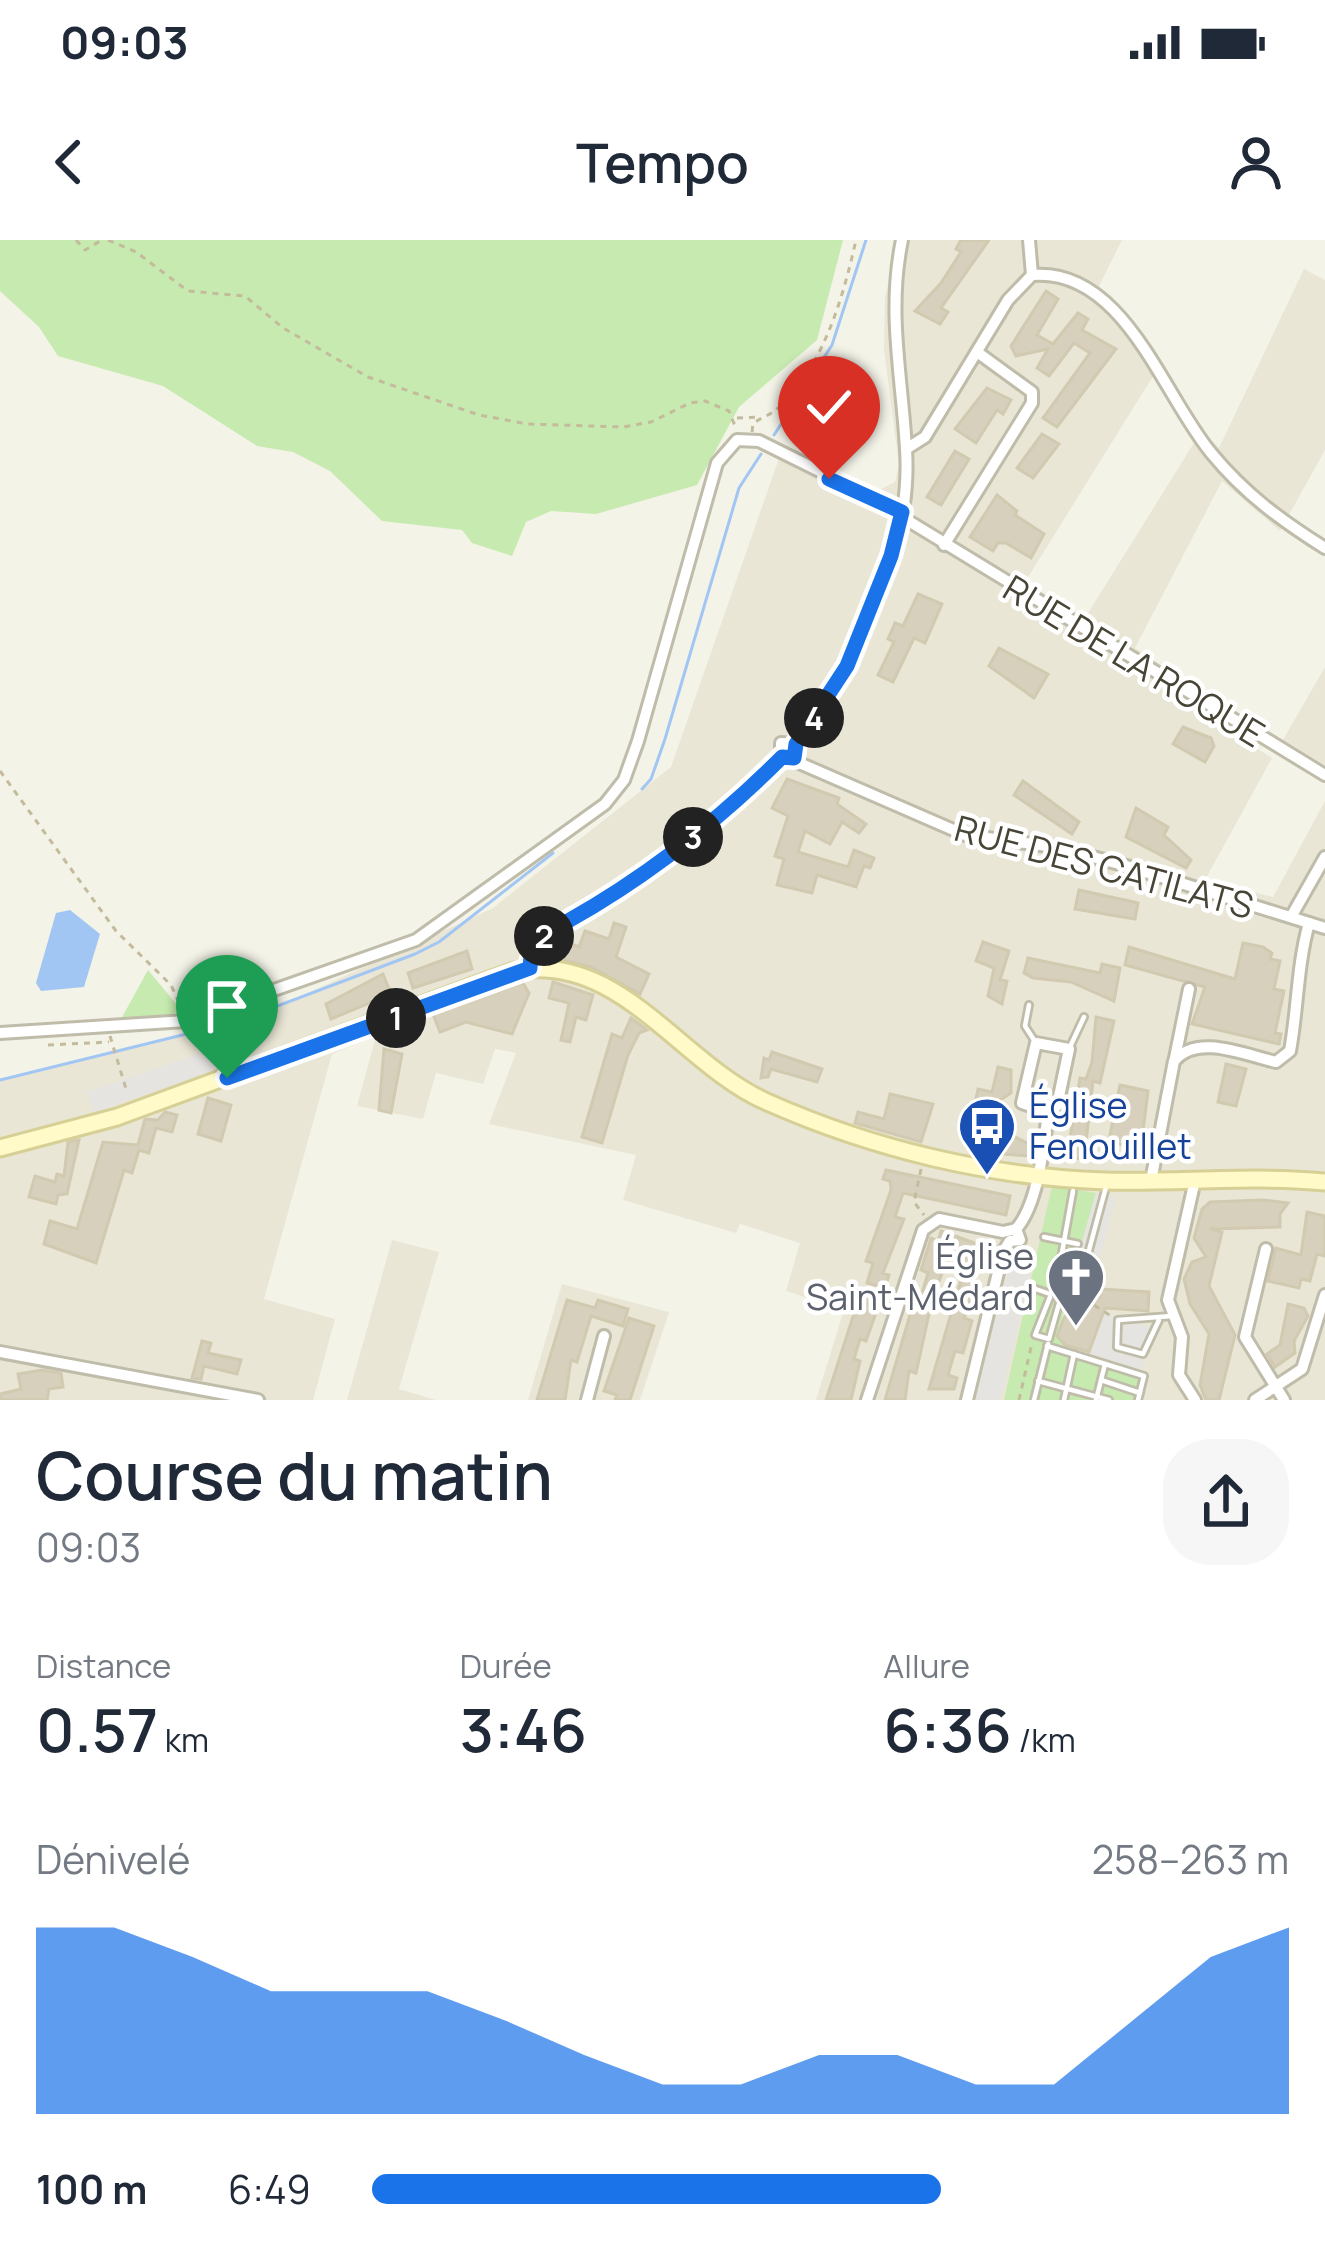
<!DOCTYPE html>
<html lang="fr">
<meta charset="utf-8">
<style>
body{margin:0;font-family:Manrope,sans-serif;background:#f6f6f7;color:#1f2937;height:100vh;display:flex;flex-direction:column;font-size:45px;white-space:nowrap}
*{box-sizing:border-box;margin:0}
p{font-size:39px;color:#747a83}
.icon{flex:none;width:66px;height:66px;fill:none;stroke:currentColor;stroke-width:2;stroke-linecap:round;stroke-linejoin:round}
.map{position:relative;height:1160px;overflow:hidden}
.panel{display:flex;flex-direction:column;background:#fff;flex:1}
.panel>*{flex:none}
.pin{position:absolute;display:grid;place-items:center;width:102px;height:102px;color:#fff;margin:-123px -51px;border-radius:50% 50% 50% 0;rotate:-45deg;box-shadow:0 0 12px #0007}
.pin .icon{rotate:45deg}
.km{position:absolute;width:60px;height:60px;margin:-30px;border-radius:50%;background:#222;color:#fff;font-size:33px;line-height:60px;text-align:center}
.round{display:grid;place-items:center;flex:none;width:126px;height:126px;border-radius:48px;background:#f6f6f7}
.overview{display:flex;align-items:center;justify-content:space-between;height:204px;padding:0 36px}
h1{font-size:66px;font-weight:600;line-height:90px}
.stats{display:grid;grid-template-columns:repeat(3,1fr);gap:18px;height:204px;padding:12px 36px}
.stats div{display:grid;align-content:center}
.stats b{font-size:60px;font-weight:600}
.stats small{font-size:33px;font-weight:400}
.stats p{font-size:33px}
.chart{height:336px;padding:24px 36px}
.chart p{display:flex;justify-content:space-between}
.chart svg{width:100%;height:216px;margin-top:12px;fill:#1a73e8;opacity:.7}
ul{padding:0 36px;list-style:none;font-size:39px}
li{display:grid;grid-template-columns:192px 144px 1fr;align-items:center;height:90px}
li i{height:30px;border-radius:15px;background:#1a73e8}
.status{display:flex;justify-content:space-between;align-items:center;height:84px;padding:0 60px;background:#fff;direction:ltr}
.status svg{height:33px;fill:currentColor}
header{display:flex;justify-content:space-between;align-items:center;height:156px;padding:0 36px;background:#fff;font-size:54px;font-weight:600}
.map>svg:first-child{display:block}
</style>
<div class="status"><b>09:03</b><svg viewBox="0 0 49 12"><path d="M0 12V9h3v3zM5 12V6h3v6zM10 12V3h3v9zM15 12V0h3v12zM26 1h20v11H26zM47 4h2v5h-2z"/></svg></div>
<header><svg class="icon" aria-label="back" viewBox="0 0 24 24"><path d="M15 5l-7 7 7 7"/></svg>Tempo<svg class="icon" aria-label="person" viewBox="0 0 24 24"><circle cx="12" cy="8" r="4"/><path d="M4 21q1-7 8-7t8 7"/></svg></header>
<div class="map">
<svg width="1325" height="1160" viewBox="0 0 1325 1160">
<rect width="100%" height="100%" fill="#f4f3e8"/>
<g fill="#e9e6d6">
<path d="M900,0H1122L1097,50L1160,125L1025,342L1085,378L1202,190L1219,208L1304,29L1325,40V210L1280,291L1222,241L1135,408L1235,473L1227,490L1272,518L1205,640L1273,657L1325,561V1160H816L844,1070L786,1051L800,1003L740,984L736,993L623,960L636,915L489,884L516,813L495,809L483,844L436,833L423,879L357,866L376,796L332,814L264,1059L335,1079L313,1160H0V840L247,781L493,668L671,527L783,207L879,250L895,242L899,225L884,109L885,56Z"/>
<path d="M1325,427V525L1283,500Z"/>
<path d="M392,1000L439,1012L399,1149L436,1160H347Z"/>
<path d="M562,1044L669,1072L640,1160H528Z"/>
</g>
<g fill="#c6eaaf">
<path d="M0,0H843L817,100L739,167L697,245L596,274L551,271L526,282L512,316L472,303L462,290L382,281L330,231L293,212L257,206L163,146L58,116L39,87L0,51Z"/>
<path d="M148,730L178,766L174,776L120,781Z"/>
<path d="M1052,946L1096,953L1057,1096L1073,1111L1149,1134L1143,1160H1004Z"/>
</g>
<g fill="#e6e4e0">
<path d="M222,806L228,826L94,872L87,852Z"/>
<path d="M1096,953L1116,957L1091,1049L1070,1043Z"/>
<path d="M1019,1019L1031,1031L1000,1160H975L1009,1025Z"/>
<path d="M1103,1071L1149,1087L1142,1132L1087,1114Z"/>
</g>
<path fill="#a2c6f3" d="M70,670L100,694L84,747L41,751L36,743L56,673Z"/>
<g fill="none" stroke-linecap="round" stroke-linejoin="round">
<g stroke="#a2c6f3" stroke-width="3">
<path d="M774,195L832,105L866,0"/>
<path d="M642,549L651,539L665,499L739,248L761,214"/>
<path d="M0,840L235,782L415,714L439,702L553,613"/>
</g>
</g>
<g fill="#d6d0bd" stroke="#d2cab0" stroke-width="3">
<path d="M961,0H989L941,68L948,72L940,84L915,71L941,43L961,12L956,9Z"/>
<path d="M1046,51L1058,59L1037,95L1053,104L1078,73L1088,79L1082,90L1116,109L1057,187L1043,178L1090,113L1074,103L1049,136L1037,128L1048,109L1016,116L1011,106Z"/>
<path d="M987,148L1011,160L1003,174L997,170L976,203L955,189Z"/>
<path d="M1042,194L1059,204L1033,238L1017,228Z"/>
<path d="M955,211L969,219L941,265L927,257Z"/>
<path d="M997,255L1017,271L1015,275L1044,294L1031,318L1006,303H998L993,311L970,297Z"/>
<path d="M918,354L942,364L925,403L914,398L893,442L878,435L894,402L888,399L895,383L903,386Z"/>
<path d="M999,408L1048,434L1034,458L989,426Z"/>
<path d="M1183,487L1211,498L1214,506L1205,522L1173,504Z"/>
<path d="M787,539L839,558L837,564L866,584L859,593L842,582L830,604L805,591L798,612L848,627L854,610L874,618L870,628L864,626L856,647L817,635L812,653L777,645L784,619L775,616L788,576L772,568Z"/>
<path d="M1023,541L1079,582L1072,594L1014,555Z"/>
<path d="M1136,568L1168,587L1164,595L1191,620L1186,628L1126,597Z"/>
<path d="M1079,650L1138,663L1135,679L1075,669Z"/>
<path d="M614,683L626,687L616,717L649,734L640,754L591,727L559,719L564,701L579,707L585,691L609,699Z"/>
<path d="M983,702L1009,711L1000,740L1007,741L1002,764L988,756L994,728L976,721Z"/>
<path d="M1243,703L1263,707L1272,713L1270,719L1280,721L1274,749L1284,751L1275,793L1281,794L1279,804L1192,784L1205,747L1125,725L1129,707L1235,739Z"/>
<path d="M467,711L472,729L413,748L408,733Z"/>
<path d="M1028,718L1100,733L1102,724L1120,728L1114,761L1071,742L1033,738L1024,733Z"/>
<path d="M383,734L391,754L331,779L326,764Z"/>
<path d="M553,742L593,755L586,780L576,777L570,802L561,800L569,763L549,758Z"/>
<path d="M523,743L529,753L512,794L466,782L440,792L433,774Z"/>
<path d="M1096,777L1114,781L1100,843L1093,841L1084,920L1067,916L1080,838L1086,839L1092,822Z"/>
<path d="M631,778L647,790L639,793L628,815L602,903L582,897L612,794L622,798Z"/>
<path d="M384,809L402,814L391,873L379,870Z"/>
<path d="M772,812L822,829L817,842L771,829L768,837L761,838L764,818L769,820Z"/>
<path d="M1226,824L1246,829L1236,866L1218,862Z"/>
<path d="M998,827L1011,830V853L988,868L985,882L1031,905L1029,916L1001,914L1003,904L968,897L978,849L992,852Z"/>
<path d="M1120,845L1148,851L1141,907L1135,910L1109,900Z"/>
<path d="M890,854L933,864L921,902L855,883L858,872L884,879Z"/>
<path d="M208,858L231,865L221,901L198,894Z"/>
<path d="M165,872L177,875L172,892L156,888L149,913L139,910L132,933L124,930L96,1023L44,1004L50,981L77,989L103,902L138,905L145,879L158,880Z"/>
<path d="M79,900L67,954L58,955L56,964L29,957L35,936L55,942L57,934L64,936L68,902Z"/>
<path d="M886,930L1010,956L1006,975L903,953L895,977L904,979L883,1033L889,1035L885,1048L867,1043L873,1023L866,1021L891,950L890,941L883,939Z"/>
<path d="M1263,960L1288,963L1280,974V987L1210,989L1222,992L1209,1046L1235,1095L1219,1160H1206L1200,1145L1209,1094L1190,1064L1184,1039L1192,1022L1206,1017L1194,998L1202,969L1210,962Z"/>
<path d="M1307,972L1325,976V1016L1317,1014L1310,1041L1301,1039L1299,1048L1268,1041L1276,1008L1301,1015Z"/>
<path d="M941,991L983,1006L974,1040L980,1042L964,1078L972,1081L966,1102L963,1113L955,1111L948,1135L957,1138L954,1149H929L965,1026L947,1021L933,1056L916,1133L909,1131L905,1160H885L917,1051L922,1053L928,1033L921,1030L931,998L938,1001Z"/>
<path d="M1100,1049L1149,1052L1148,1071L1105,1068L1089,1112L1065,1105L1057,1096L1064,1078L1075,1065L1087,1064L1089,1054L1100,1057Z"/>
<path d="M861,1052L872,1055L869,1065L878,1067L866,1101L860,1099L854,1119L860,1121L851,1160H826Z"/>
<path d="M567,1060L595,1068L598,1060L628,1069L623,1086L591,1076L577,1122L571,1120L565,1160H537Z"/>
<path d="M1288,1064L1304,1068L1308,1076L1294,1101L1295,1113L1275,1127L1267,1114L1280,1105Z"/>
<path d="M629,1078L654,1086L630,1160H615L617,1155L604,1151Z"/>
<path d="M202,1101L211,1103L208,1113L241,1120L237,1134L204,1126L201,1139L192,1138Z"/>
<path d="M42,1130L61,1133L63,1147L49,1149L47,1160H0V1154L21,1149L18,1134Z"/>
</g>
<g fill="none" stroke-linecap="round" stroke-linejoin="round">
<defs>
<g id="lane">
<path d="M1029,765L1025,786L1036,803"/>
<path d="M1069,809L1084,777"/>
<path d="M1044,997L1078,1004"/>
<path d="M1033,1048L1050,1054"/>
<path d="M1055,1052L1073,951"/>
<path d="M1050,1057L1035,1095L1049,1099L1060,1060"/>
<path d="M1056,1057L1068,1062L1078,1051L1106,947"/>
<path d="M1159,1080L1143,1114L1117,1107L1118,1080L1172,1076"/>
<path d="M1047,1106L1144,1136L1138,1160"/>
<path d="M1101,1140L1140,1153"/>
<path d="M1038,1141L1109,1160"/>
<path d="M1034,1160L1048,1104"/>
<path d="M1064,1160L1074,1114"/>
<path d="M1096,1160L1105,1124"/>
</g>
<g id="street">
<path d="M1029,0L1032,35"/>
<path d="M906,209L925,197L1008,60L1032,35C1124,27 1163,156 1212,214C1245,254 1282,281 1325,308"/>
<path d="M902,277L1325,535"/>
<path d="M944,305L1032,163V152L977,112"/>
<path d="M796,504L781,503V517L796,515V504C854,420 913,315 906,209C902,137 887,72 902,0"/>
<path d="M790,519L965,595L1055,607L1123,625L1325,688"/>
<path d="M1291,677L1325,617"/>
<path d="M530,728C531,702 547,693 568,681C648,637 716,582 781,517"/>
<path d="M0,793L186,781L416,700L605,564L624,540L638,501L717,223L737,200L759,201L902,272"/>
<path d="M1036,803L1069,809L1057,866L1048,872L1022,863Z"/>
<path d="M1175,818L1189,749"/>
<path d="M1195,940L1168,1060L1182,1097L1179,1135L1195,1160"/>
<path d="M1151,941L1174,821C1197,793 1245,815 1276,822L1290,811C1298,767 1297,726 1309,683"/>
<path d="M1266,1009L1245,1097L1284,1160"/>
<path d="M0,1112L258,1160"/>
<path d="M587,1160L604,1096"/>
<path d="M867,1160L923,990L939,979L1003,992L1016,989"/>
<path d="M967,1160L1003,1012L1010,1001L1020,1000L1016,989C1038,965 1044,905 1048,872"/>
<path d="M1255,1160L1302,1129L1325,1055"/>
</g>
<path id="secondary" d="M0,908L117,877L514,731C620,711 680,824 767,862C873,909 989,937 1105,941C1178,943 1252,935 1325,942"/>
</defs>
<use href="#lane" stroke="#c0bcaa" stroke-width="10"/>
<use href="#street" stroke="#c0bcaa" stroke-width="16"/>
<use href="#secondary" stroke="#d6cf96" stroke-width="21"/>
<g stroke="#c3bb9b" stroke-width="3" stroke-dasharray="6 6" stroke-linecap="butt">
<path d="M76,0L85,10L102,0"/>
<path d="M108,0L136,12L188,51L245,56L283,88L368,137L479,175L528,184L623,187L651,182L690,163L705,161L729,171L735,186"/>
<path d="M737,178L758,177"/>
<path d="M752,192L753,184C761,177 769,176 777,169C823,128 843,58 856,0"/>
<path d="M0,531L116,691L171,745L183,772"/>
<path d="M110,796L127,852"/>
<path d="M48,805L109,802"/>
<path d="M921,929L914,962L924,975"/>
<path d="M1084,1059L1111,1076"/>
<path d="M1019,1160L1032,1103"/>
</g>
<use href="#lane" stroke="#fff" stroke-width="4.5"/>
<use href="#street" stroke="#fff" stroke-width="10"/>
<use href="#secondary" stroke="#fffac7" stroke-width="15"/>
</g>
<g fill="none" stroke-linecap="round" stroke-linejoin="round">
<defs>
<path id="route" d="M227,838L530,728C530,702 548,693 568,681C648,636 717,582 782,517L794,518L796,504L847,426L891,316L902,272L829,239"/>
</defs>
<use href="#route" stroke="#fff" stroke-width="24"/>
<use href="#route" stroke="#1a73e8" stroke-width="15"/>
</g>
<defs>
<symbol id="bus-pin" viewBox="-11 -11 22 30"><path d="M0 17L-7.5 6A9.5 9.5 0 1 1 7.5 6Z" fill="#1a4fb4" stroke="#fff"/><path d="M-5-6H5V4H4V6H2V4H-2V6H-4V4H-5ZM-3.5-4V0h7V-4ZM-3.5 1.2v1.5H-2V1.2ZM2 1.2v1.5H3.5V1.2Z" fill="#fff"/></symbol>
<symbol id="church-pin" viewBox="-11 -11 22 30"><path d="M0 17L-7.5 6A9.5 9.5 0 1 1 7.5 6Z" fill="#6b7280" stroke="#fff"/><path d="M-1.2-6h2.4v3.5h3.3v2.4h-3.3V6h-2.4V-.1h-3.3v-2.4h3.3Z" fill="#fff"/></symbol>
</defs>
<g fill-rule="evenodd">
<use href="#bus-pin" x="954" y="853" width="66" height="90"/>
<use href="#church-pin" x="1043" y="1004" width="66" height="90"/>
</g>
<g text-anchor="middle" stroke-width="9" stroke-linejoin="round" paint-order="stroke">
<g font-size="36" fill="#484436" stroke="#fff">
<text transform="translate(1134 421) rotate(31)" y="13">RUE DE LA ROQUE</text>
<text transform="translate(1104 627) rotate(15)" y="13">RUE DES CATILATS</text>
</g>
<g font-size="36" fill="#164399" stroke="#fff" text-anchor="start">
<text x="1029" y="878">Église<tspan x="1029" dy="41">Fenouillet</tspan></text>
</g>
<g font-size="36" fill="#5b616d" stroke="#fff" text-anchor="end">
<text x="1034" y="1029">Église<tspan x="1034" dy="41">Saint-Médard</tspan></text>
</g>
</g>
</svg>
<div class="pin" style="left:227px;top:838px;background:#1e9e55"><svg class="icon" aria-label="arrive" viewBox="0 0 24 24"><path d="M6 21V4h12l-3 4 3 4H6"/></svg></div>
<div class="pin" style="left:829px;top:239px;background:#d93025"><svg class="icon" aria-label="check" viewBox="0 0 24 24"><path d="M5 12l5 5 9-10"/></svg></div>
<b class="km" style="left:396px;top:778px">1</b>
<b class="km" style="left:544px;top:696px">2</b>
<b class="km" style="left:693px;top:597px">3</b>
<b class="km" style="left:814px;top:478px">4</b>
</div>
<section class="panel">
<div class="overview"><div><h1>Course du matin</h1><p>09:03</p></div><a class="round"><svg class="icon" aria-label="share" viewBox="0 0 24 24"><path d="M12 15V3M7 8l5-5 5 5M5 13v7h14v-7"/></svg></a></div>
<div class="stats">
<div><p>Distance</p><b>0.57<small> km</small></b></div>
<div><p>Durée</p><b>3:46</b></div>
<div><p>Allure</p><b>6:36<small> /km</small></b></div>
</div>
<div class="chart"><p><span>Dénivelé</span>258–263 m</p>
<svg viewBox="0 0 160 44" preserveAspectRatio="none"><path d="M0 44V6L10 6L20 12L30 19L40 19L50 19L60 25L70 32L80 38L90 38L100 32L110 32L120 38L130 38L140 25L150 12L160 6V44z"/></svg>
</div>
<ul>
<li><b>100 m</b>6:49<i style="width:62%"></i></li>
</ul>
</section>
